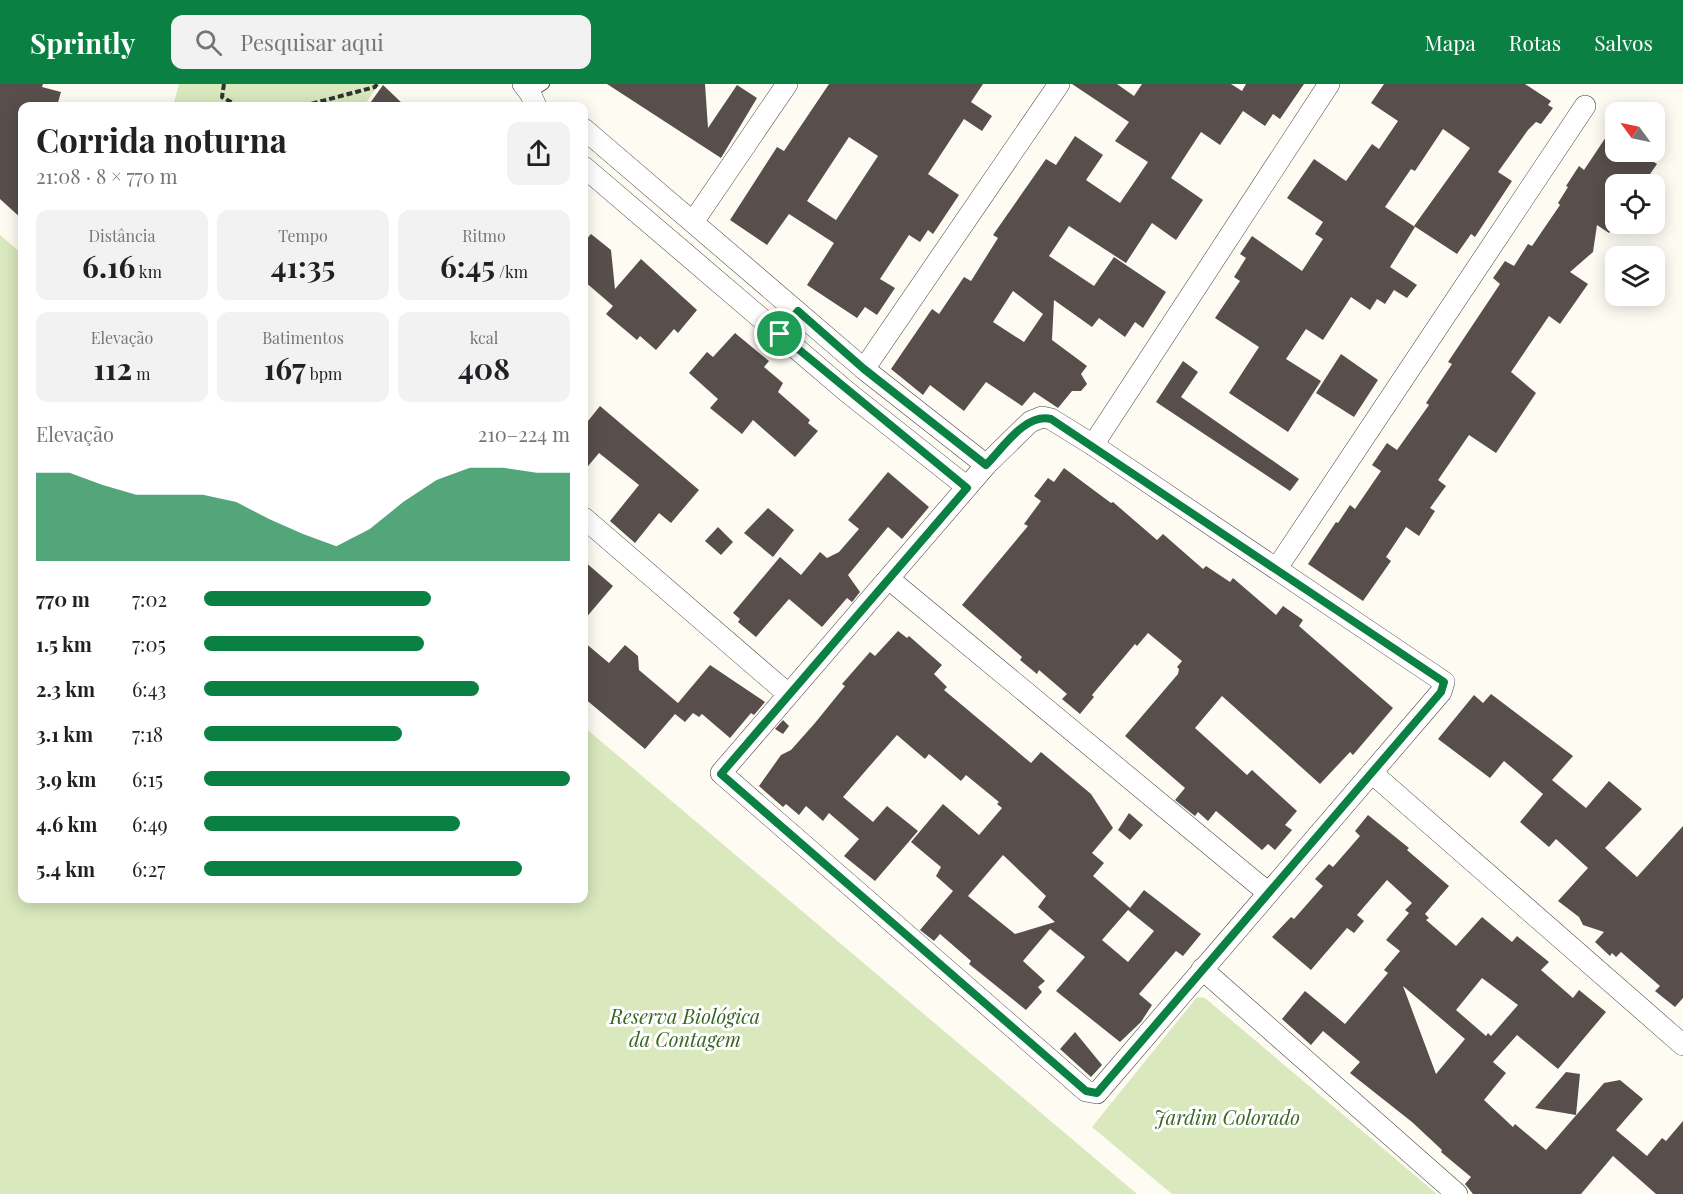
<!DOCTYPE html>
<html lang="pt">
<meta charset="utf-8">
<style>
body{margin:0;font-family:"Playfair Display",serif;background:#f2f2f2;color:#202124;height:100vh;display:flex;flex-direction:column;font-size:22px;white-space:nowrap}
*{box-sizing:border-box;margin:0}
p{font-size:20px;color:#757577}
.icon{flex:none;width:33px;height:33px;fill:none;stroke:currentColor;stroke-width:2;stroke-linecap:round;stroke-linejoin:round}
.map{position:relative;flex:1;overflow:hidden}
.drawer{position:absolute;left:18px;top:18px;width:570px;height:801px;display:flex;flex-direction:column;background:#fff;border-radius:12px;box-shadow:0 3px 15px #0003}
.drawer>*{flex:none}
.needle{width:39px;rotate:303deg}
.controls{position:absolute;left:1605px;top:18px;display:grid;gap:12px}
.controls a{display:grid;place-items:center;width:60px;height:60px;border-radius:12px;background:#fff;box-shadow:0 3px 15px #0003;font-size:30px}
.pin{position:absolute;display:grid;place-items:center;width:51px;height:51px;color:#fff;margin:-26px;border:3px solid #fff;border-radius:50%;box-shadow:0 2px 6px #0007}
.round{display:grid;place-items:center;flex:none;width:63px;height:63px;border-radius:12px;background:#f2f2f2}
.headline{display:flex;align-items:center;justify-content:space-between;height:102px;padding:0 18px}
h1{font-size:33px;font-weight:700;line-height:45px}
.stats{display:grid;grid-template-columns:repeat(3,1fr);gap:9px;height:102px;padding:6px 18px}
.stats div{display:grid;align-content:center;border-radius:12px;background:#f2f2f2;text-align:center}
.stats b{font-size:30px;font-weight:700}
.stats small{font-size:16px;font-weight:400}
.stats p{font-size:16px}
.chart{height:168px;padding:12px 18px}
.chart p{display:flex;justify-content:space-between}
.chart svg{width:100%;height:108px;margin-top:6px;fill:#0b8043;opacity:.7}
ul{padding:0 18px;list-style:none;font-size:20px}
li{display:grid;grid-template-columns:96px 72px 1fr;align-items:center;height:45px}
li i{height:15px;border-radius:8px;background:#0b8043}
header{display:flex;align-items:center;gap:36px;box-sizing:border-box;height:84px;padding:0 30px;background:#0b8043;color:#fff}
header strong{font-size:28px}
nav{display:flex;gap:33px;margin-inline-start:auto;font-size:21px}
.search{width:420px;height:54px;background:#f2f2f2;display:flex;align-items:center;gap:15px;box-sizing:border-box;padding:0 21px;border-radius:12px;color:#757577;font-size:22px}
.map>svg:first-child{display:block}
</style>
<header>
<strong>Sprintly</strong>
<div class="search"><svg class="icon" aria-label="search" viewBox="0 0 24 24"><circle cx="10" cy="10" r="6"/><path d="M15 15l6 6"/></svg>Pesquisar aqui</div>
<nav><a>Mapa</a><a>Rotas</a><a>Salvos</a></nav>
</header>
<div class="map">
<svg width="1683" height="1110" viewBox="0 0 1683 1110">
<rect width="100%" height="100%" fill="#fefbf3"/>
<g fill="#d9e8bd">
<path d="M179,0H379L364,22H173Z"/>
<path d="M0,151L22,170V814H584V643L1137,1110H0Z"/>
<path d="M1197,913L1205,914L1437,1110H1172L1092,1043Z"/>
</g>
<g fill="#584f4c" fill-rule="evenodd">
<path d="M0,0H43L42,3L61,8L57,22H22V135L0,115Z"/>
<path d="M607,0H705L708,44L737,1L757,14L721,74Z"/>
<path d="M829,0H983L971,18L992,32L982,47L964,35L928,90L959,111L933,150L928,146L920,158L909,151L880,195L895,204L877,231L865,223L857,234L807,201L834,159L789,130L767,161L730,136L777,63L784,67ZM849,53L878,72L836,136L807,117Z"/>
<path d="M1072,0H1117L1134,12L1142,0H1231L1242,7L1246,0H1304L1280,35L1273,30L1265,42L1243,27L1220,61L1201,48L1171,94L1203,116L1176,156L1152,139L1126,179L1069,142L1049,172L1094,202L1114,173L1166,208L1143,244L1135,238L1125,253L1099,234L1092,243L1054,216L1052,256L1087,282L1081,290L1087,300L1081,307H1072L1058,324L1034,308L1022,322L986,298L964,327L930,301L923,311L891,285L932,225L939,230L964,193L971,197L998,154L993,151L1046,75L1056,81L1075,52L1103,71L1086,96L1120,119L1148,78L1115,57L1129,38ZM1013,207L1043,230L1024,258L993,238Z"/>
<path d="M1384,0H1525L1551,17L1548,21L1553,24L1541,40L1536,38L1528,46L1498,88L1512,97L1475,153L1471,150L1457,170L1414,142L1470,64L1443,45L1415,87L1411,85L1385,123L1415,143L1390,183L1417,201L1407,214L1394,206L1385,220L1377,215L1370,226L1351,213L1323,256L1306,245L1286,275L1321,297L1288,348L1229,309L1259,263L1215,234L1240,197L1234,193L1246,174L1240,170L1252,152L1302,187L1323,155L1315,150L1323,138L1287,114L1314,75L1346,97L1372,60L1379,65L1398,37L1371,19Z"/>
<path d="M383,1L405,22H368Z"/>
<path d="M1616,38V68H1638L1657,80L1643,100H1616V140L1609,149L1597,141L1593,168L1570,188L1588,200L1560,240L1549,232L1511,288L1536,309L1496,369L1469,351L1438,396L1446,402L1430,424L1435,427L1419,452L1406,443L1386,473L1391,477L1363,517L1308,480L1336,438L1338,439L1350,421L1355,425L1381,387L1372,381L1387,359L1397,366L1429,321L1426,319L1452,280L1448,278L1500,200L1493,194L1505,177L1514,182L1528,160L1532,162L1560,121L1558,119L1568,103L1566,102L1579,82L1584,86Z"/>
<path d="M591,150L611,166L615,205L641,175L697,226L678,249L674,245L656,266L640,252L637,256L606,230L613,222L584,197V158Z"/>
<path d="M735,249L769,277L764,283L783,299L778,308L810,336L808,339L818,347L795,373L753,336L742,350L710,324L718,315L689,289L707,268L713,273Z"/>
<path d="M1341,270L1378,296L1354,333L1316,309Z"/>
<path d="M1183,277L1198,288L1181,313L1299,395L1290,407L1156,318Z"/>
<path d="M600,322L699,406L671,439L659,429L635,459L610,437L639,401L599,369L584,387V342Z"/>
<path d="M1064,384L1111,419L1113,418L1157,456L1163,450L1203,485L1206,482L1230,498L1233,494L1276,531L1283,522L1303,536L1299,542L1393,624L1353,671L1350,668L1320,700L1222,612L1195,644L1247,691L1252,686L1297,727L1285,741L1292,746L1275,766L1268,760L1262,766L1216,727L1208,737L1198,728L1195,732L1175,716L1185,704L1125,652L1178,590L1179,585L1177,583L1182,577L1148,549L1137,562L1135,560L1092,611L1094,613L1080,630L1062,615L1067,610L1039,586L1037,590L1020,576L1022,573L962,521L1028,442L1024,440L1041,417L1034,412L1048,394L1054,398Z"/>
<path d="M888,388L929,423L902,455L888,443L848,491L860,508L852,518L847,514L822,543L789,515L756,553L738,538L740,535L733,529L780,473L801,491L820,468L827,474L839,468L859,445L848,436Z"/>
<path d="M768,424L794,446L773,473L744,449Z"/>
<path d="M718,443L733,458L721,471L705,457Z"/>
<path d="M584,477L613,502L584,536Z"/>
<path d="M898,547L907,554L909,552L942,581L934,590L947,603L944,606L1031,679L1041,668L1091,710L1113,744L1092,769L1104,779L1093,792L1130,824L1144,806L1201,850L1183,872L1176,867L1139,910L1152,921L1141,938L1120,958L1056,907L1085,873L1050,845L1023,877L1045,897L1038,903L1042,908L1026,926L969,880L971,877L940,850L934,857L920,846L953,807L936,792L941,783L911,758L943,720L979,751L1002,724L997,720L999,718L966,691L961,697L929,670L925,675L897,651L868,684L843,713L873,738L887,722L918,747L875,797L844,772L859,755L829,729L823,737L806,722L799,731L786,720L783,723L759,702L781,671L791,666L815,639L845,602L842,600L870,568L875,572ZM1003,771L1046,812L1038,823L1055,838L1015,850L968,812ZM1128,826L1154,847L1128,878L1102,856Z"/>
<path d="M584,558L609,579L625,561L638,572L639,586L678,619L710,581L765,618L754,631L751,629L730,654L702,630L699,633L693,629L685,638L675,630L645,665L584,614Z"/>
<path d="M1491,610L1573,672L1552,696L1586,724L1609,697L1642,725L1605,764L1637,793L1683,742V914L1675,923L1655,907L1660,902L1621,868L1616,873L1612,869L1610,872L1595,858L1604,848L1583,841L1579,833L1558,817L1588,784L1556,755L1549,763L1520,738L1543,710L1504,677L1490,694L1438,655L1474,611L1483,619Z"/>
<path d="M783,636L789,642L783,650L775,645Z"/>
<path d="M1129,729L1143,741L1130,756L1118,746Z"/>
<path d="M1368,731L1409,764L1407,766L1449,802L1425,830L1429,834L1426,836L1456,862L1482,833L1512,858L1517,852L1549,878L1541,886L1573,914L1579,906L1606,928L1558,985L1517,951L1493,978L1506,989L1484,1016L1513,1043L1515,1040L1546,1066L1604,999L1620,996L1643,1015L1616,1046L1647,1072L1662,1054L1666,1057L1683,1037V1110H1656L1613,1072L1581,1110H1473L1465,1100L1471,1093L1441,1068L1442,1066L1412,1038L1350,989L1360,978L1323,947L1311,961L1282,935L1305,907L1345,940L1388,889L1384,886L1400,867L1386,856L1409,829L1405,826L1412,819L1387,796L1357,831L1364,837L1354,849L1347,844L1311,886L1272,853L1291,833L1294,835L1323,802L1315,795L1329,780L1333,783L1360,752L1355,747ZM1482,894L1518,921L1491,952L1488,949L1486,952L1456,926ZM1403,902L1465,955L1436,990Z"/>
<path d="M1075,948L1102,981L1091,993L1060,965Z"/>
<path d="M1566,988L1580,990L1576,1031L1535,1024Z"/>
</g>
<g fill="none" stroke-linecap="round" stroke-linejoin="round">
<defs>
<path id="service" d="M530,9L544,0"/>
<g id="minor">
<path d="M523,0L530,9L536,22"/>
<path d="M584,45L864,285L986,381"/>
<path d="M584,83L846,307L967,403"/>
<path d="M693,138L787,0"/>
<path d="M864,285L1059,0"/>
<path d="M1042,333L1051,335L1093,361L1444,598L1441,608L1097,1009L1086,1007L721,689L986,381L1030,338Z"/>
<path d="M1093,361L1329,0"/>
<path d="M584,434L788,610"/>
<path d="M1277,484L1585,22"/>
<path d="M889,495L1267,808"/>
<path d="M1372,689L1683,961"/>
<path d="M1202,885L1457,1110"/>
</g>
</defs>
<use href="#service" stroke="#434343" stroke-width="12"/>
<use href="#minor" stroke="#434343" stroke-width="22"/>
<g stroke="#323232" stroke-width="4" stroke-dasharray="6 3" stroke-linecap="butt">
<path d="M224,0L222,13L238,22"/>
<path d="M303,22L375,3L377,0"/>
</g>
<use href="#service" stroke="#fff" stroke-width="10"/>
<use href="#minor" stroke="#fff" stroke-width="21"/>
</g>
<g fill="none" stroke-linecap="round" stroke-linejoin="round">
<defs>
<path id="route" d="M798,227L864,285L986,381C1003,364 1025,329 1051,335L1444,598L1441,608L1097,1009L1086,1007L721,690L967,404L780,250Z"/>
</defs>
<use href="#route" stroke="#fff" stroke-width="12"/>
<use href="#route" stroke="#0b8043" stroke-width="8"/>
</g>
<g text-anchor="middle" stroke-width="6" stroke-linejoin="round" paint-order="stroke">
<g font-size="20" font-style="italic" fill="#386522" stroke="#fff">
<text x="685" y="940">Reserva Biológica<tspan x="685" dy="23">da Contagem</tspan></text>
<text x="1227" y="1041">Jardim Colorado</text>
</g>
</g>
</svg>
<div class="controls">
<a><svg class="needle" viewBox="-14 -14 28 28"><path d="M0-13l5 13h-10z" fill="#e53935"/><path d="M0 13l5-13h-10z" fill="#757577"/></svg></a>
<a><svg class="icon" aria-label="locate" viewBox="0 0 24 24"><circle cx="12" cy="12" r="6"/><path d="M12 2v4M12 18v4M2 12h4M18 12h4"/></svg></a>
<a><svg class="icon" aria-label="layers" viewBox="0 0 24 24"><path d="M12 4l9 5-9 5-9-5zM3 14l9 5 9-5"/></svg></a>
</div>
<div class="pin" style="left:780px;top:250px;background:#1e9e55"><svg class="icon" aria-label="arrive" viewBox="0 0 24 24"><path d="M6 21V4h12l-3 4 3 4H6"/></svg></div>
<section class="drawer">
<div class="headline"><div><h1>Corrida noturna</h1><p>21:08 · 8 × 770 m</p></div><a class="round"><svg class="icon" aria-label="share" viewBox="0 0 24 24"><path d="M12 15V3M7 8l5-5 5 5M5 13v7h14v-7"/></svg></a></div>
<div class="stats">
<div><p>Distância</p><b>6.16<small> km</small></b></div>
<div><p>Tempo</p><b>41:35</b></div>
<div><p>Ritmo</p><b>6:45<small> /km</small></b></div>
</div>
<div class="stats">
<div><p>Elevação</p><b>112<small> m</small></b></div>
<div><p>Batimentos</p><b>167<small> bpm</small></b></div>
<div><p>kcal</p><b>408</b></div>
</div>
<div class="chart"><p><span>Elevação</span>210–224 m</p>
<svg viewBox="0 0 160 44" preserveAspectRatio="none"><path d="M0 44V8L10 8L20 13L30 17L40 17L50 17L60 20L70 27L80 33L90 38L100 31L110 20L120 11L130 6L140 6L150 8L160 8V44z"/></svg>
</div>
<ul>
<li><b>770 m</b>7:02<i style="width:62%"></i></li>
<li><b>1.5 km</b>7:05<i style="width:60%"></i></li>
<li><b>2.3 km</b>6:43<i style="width:75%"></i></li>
<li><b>3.1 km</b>7:18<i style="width:54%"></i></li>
<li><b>3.9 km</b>6:15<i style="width:100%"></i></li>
<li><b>4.6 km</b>6:49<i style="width:70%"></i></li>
<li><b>5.4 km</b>6:27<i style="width:87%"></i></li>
</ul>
</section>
</div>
